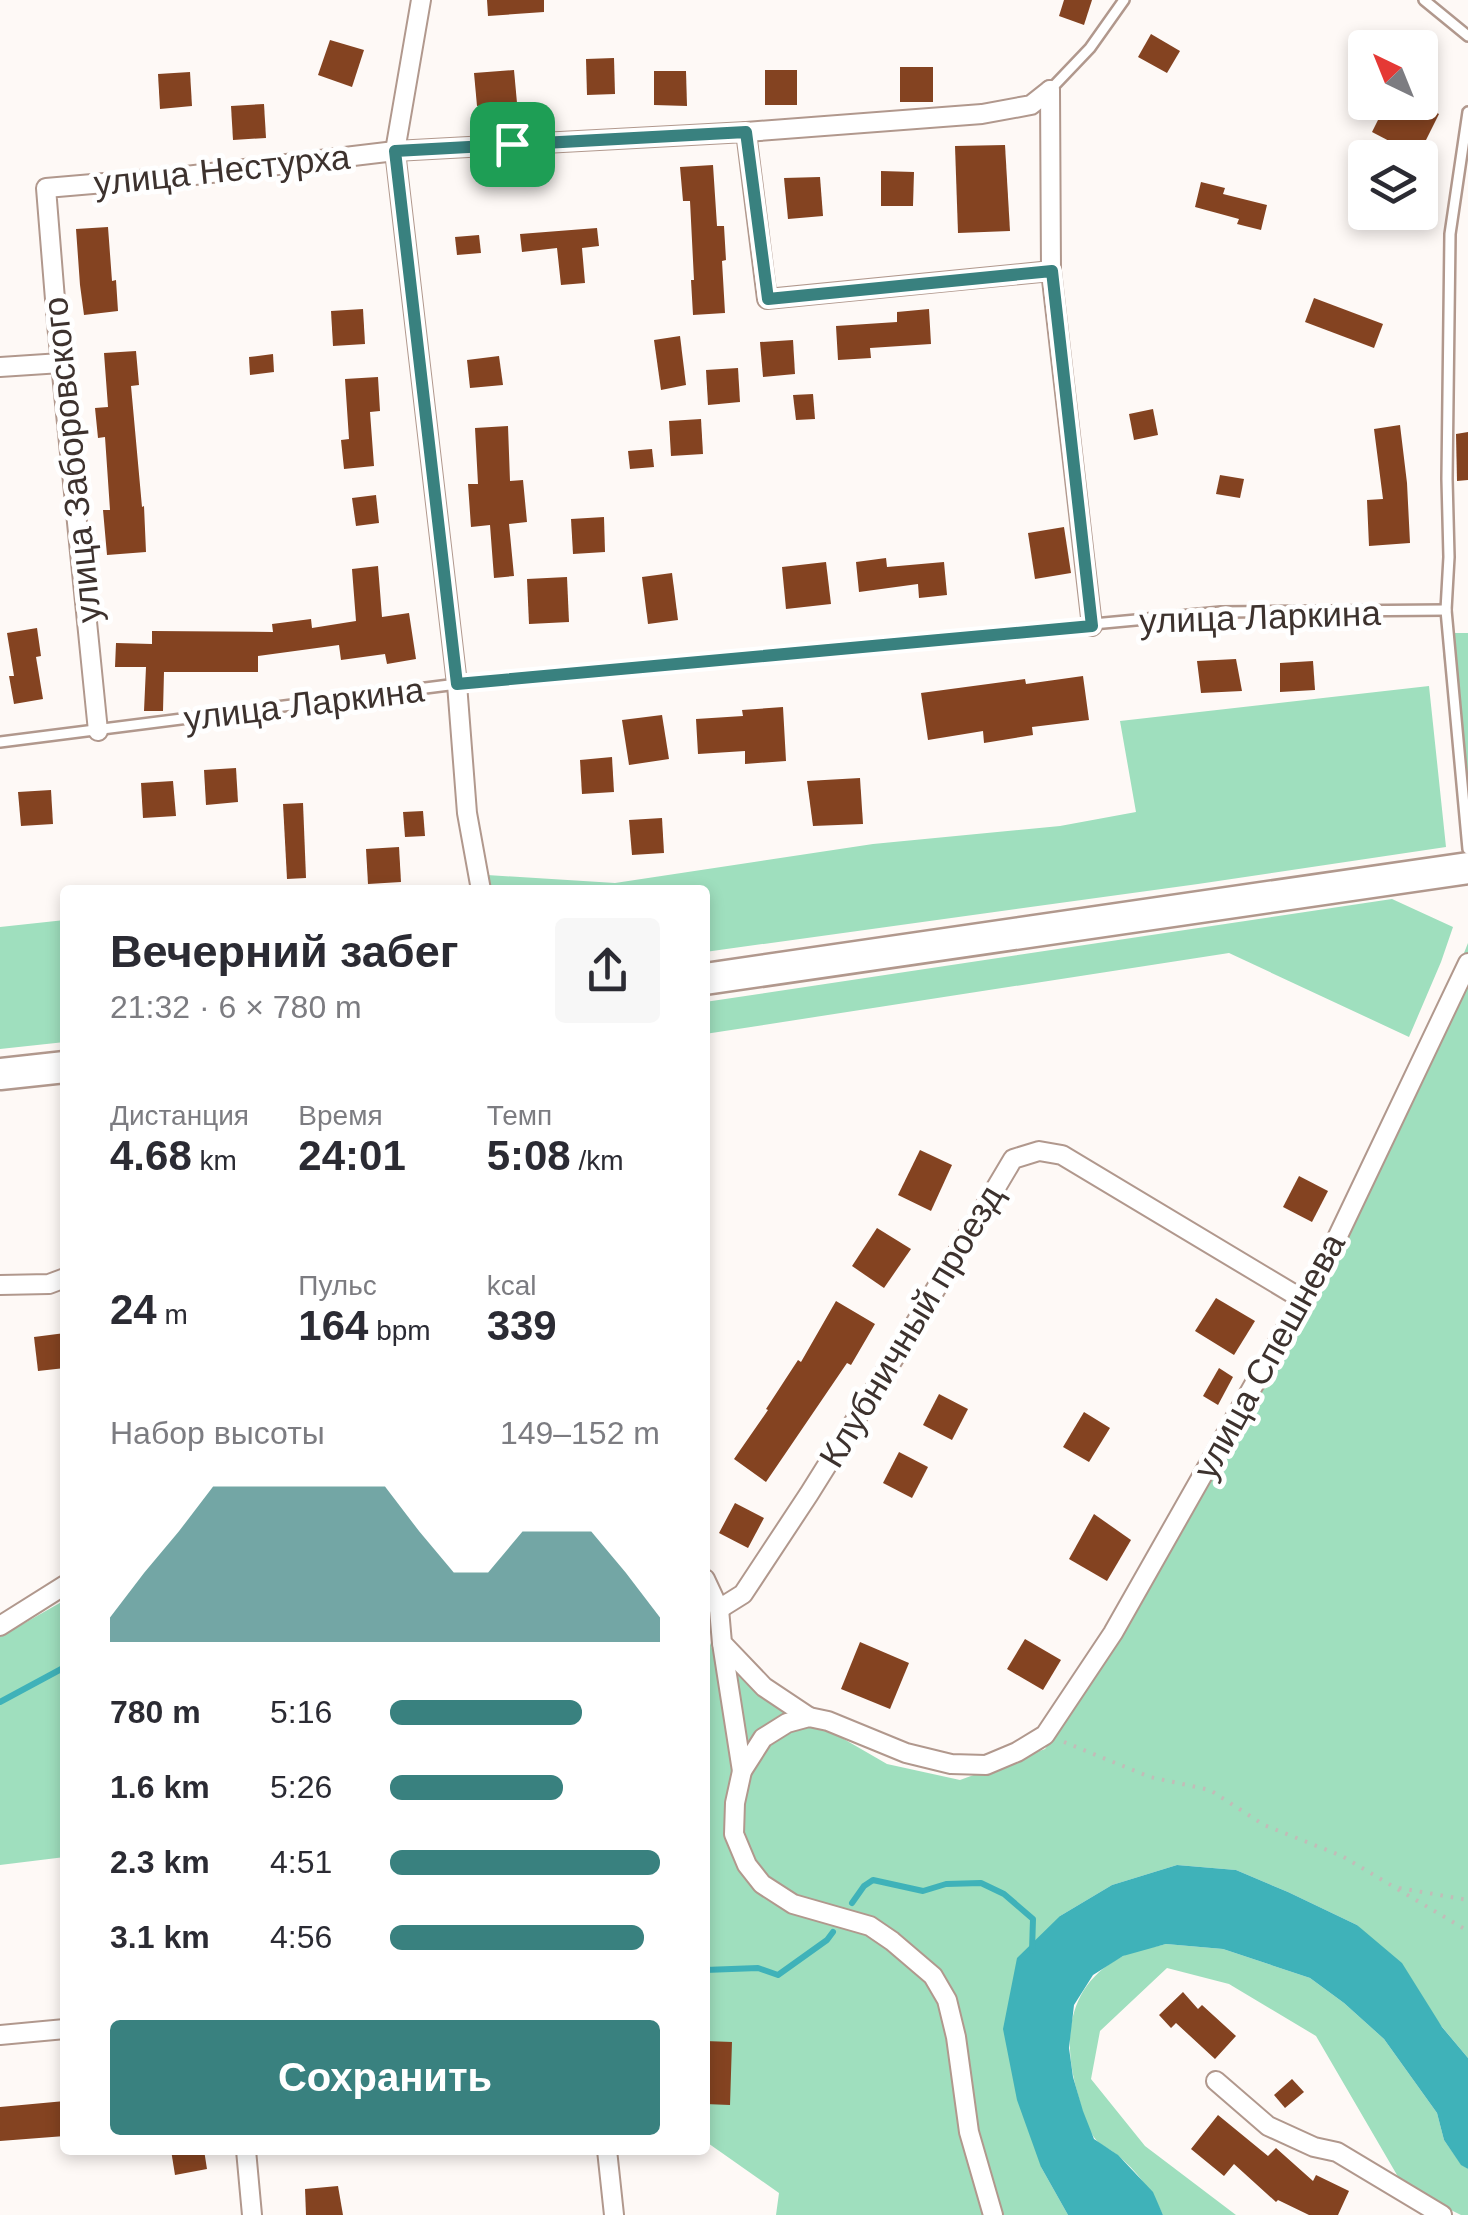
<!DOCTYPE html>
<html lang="ru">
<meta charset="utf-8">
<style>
body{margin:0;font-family:Arial,sans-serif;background:#f7f7f7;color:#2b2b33;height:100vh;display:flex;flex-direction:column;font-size:38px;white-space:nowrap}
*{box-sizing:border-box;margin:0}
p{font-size:32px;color:#7c7c81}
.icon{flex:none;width:55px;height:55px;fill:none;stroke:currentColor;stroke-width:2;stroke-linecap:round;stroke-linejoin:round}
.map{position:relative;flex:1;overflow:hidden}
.drawer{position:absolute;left:60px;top:885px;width:650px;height:1270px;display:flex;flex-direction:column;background:#fff;border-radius:10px;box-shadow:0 5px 15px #0003}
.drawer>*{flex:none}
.needle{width:65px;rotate:317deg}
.controls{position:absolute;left:1348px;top:30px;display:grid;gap:20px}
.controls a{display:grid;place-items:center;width:90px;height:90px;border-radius:10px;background:#fff;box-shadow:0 5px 15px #0003;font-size:50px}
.pin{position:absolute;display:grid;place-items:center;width:85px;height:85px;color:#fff;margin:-42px;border-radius:20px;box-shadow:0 5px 15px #0006}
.round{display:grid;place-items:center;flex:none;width:105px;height:105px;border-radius:10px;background:#f7f7f7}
.summary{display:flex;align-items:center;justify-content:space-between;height:170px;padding:0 50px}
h1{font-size:45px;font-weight:700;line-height:75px}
.figures{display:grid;grid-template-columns:repeat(3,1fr);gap:15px;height:170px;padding:10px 50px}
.figures div{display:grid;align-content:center}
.figures b{font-size:42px;font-weight:700}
.figures small{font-size:28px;font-weight:400}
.figures p{font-size:28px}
.chart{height:280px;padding:20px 50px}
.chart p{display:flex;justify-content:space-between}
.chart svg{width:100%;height:180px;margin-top:10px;fill:#39817f;opacity:.7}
.cta{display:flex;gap:20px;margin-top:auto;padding:20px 50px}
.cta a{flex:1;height:115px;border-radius:10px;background:#39817f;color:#fff;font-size:40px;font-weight:700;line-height:115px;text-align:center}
ul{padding:0 50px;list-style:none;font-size:32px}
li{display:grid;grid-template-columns:160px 120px 1fr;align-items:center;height:75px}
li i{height:25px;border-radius:12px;background:#39817f}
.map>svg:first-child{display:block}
</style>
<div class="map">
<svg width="1468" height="2215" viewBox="0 0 1468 2215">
<rect width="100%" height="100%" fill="#fef9f6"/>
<g fill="#9fdfbe">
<path d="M1451,633H1468V840L1443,653Z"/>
<path d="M1429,686L1446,847L1198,884L705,952V890H489L487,875L615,883L873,844L1060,826L1136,812L1120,721Z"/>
<path d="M1392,899L1453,927L1441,962L1409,1037L1229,953L705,1034V1002Z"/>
<path d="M65,920V1042L0,1049V927Z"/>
<path d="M1468,943V2058L1357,1925L1288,1892L1236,1870L1177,1865L1112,1885L1060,1916L1041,2167L1068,2215H776L779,2193L705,2141V1627L715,1658L732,1660L785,1705L887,1764L960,1780L1045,1749L1124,1632L1305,1296L1427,1046Z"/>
<path d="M65,1600V1857L0,1865V1637Z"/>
<path d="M1166,1944L1223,1949L1310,1978L1344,2003L1384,2039L1437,2113L1444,2140L1461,2164L1468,2169V2215H1461L1404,2187L1316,2036L1229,1984L1167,1968L1100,2031L1091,2079L1145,2146L1236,2215H1163C1152,2191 1137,2171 1116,2154C1110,2149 1102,2146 1097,2141C1086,2129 1081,2106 1077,2091C1062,2037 1068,1985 1121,1957C1134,1950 1151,1948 1166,1944Z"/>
</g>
<path fill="#3fb2b9" d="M1177,1865L1236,1870L1288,1892L1357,1925L1402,1963L1442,2027L1468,2058V2169L1461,2165L1444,2140L1437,2113L1384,2039L1344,2003L1310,1978L1223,1949L1166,1944L1123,1956L1093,1975L1074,2005L1069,2048L1073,2077L1083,2111L1094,2139L1118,2155L1153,2192L1163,2215H1068L1041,2167L1017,2100L1003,2029L1017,1958L1060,1916L1112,1885Z"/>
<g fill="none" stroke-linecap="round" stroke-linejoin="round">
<g stroke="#3fb2b9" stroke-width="6">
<path d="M0,1702L65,1667"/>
<path d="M852,1903L864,1886L873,1880L923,1891L946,1884L981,1883L1004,1894L1033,1919L1032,1951"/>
<path d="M705,1970L758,1968L778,1975L827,1940L833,1932"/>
</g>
</g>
<g fill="#844321">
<path d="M487,0H544V12L488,16Z"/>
<path d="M1064,0H1092L1084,25L1059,16Z"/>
<path d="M1151,34L1180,51L1167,73L1138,57Z"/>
<path d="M330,40L364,50L352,87L318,75Z"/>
<path d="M614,58L615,94L587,95L586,59Z"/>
<rect x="900" y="67" width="33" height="35"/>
<path d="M514,70L517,103L477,106L474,73Z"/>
<rect x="765" y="70" width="32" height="35"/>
<path d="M654,71H686L687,106L654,105Z"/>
<path d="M190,72L192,106L160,109L158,74Z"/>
<path d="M1387,102H1416L1439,114L1418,156L1372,132Z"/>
<path d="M264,104L266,138L233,140L231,106Z"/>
<path d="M1005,145L1010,231L958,233L955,146Z"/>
<path d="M713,165L717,226H724L726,260L722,261L725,313L693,315L691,280H694L690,201H683L680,167Z"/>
<path d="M881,171L914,172L913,206H881Z"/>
<path d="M820,177L823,216L788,219L784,178Z"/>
<path d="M1201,182L1225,188L1223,194L1267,205L1261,230L1237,224L1239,219L1195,207Z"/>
<path d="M108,227L112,281L116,280L118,311L84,315L80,285L76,229Z"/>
<path d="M597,228L599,246L582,248L585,283L561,285L557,248L522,252L520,234Z"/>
<path d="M479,235L481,253L457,255L455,237Z"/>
<path d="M1314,298L1383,324L1374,348L1305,322Z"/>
<path d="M363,309L365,344L333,346L331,311Z"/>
<path d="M929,309L931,344L870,348L871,358L838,360L836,326L897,322V312Z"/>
<path d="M680,336L686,385L661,390L654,340Z"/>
<path d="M793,340L795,374L763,377L760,342Z"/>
<path d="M136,351L139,385L131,386L142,507L144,506L146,552L107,555L103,510H110L105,437L98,438L95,408L108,407L104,353Z"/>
<path d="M273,354L274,372L250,375L249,357Z"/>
<path d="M499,356L503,385L470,388L467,360Z"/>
<path d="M738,368L740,402L708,405L706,370Z"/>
<path d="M378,377L380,411L370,412L374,466L344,469L341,440L349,439L345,379Z"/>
<path d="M813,394L815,419L796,420L793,395Z"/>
<path d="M1153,409L1158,435L1134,440L1129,414Z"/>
<path d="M701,419L703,454L671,456L669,421Z"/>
<path d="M1400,425L1407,483L1410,543L1369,546L1367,500L1383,499L1374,429Z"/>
<path d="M508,426L510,481L523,480L527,522L509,524L514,576L494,578L490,525L471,527L468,484H478L475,428Z"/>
<path d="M1468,432V480L1457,481L1456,434Z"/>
<path d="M652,449L654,467L630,469L628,451Z"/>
<path d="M1220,475L1244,479L1240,498L1216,494Z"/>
<path d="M376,495L379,523L356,526L352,498Z"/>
<path d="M604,517L605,552L573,554L571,519Z"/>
<path d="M1064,527L1071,573L1035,579L1028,533Z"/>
<path d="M886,558L887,567L944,562L947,595L919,598L918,584L859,592L856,562Z"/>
<path d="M826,562L831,604L786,609L782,567Z"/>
<path d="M378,566L382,617L409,613L416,659L387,664L385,654L341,660L339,645L258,656V672H164L163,711H144L146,667H115L116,643L152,644V631L273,632L272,624L311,619L312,628L356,621L352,569Z"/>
<path d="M672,573L678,620L648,624L642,577Z"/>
<path d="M567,577L569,622L529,624L527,579Z"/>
<path d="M37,628L41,656L36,657L43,699L14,704L9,676H14L7,633Z"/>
<path d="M1236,659L1242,691L1201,693L1197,661Z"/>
<path d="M1313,661L1315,690L1280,692V663Z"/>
<path d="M1083,676L1089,720L1032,727L1033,735L984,743L983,731L928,740L921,693L1025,679L1026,684Z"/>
<path d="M783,707L786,761L745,764V751L698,754L696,719L743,716L742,710Z"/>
<path d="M662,715L669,759L629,765L622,720Z"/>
<path d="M612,757L614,792L582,794L580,760Z"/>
<path d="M236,768L238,802L206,805L204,770Z"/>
<path d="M860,778L863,824L813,826L807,781Z"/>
<path d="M173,781L176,816L143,818L141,783Z"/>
<path d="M51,790L53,824L21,826L18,792Z"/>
<path d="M303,803L306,878L287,879L283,804Z"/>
<path d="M423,811L425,836L405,837L403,812Z"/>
<path d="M662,818L664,853L632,855L629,820Z"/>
<path d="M399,847L401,882L368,884L366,849Z"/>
<path d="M920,1150L952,1165L931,1211L898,1195Z"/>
<path d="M1299,1176L1328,1191L1312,1222L1283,1207Z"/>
<path d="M877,1228L911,1249L884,1288L852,1266Z"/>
<path d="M1216,1298L1255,1321L1234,1355L1195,1331Z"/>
<path d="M836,1301L875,1324L851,1365L847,1363L766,1482L734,1459L768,1410L766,1409L798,1360L801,1362Z"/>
<path d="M65,1333V1368L38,1371L34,1337Z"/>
<path d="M1219,1368L1233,1377L1218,1405L1203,1396Z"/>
<path d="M939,1394L968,1409L952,1440L923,1425Z"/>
<path d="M1084,1412L1110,1428L1089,1462L1063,1447Z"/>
<path d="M899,1452L928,1467L912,1498L883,1483Z"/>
<path d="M735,1503L764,1518L748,1548L719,1533Z"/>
<path d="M1094,1514L1131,1540L1107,1581L1069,1559Z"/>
<path d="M1025,1639L1061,1660L1043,1690L1007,1669Z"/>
<path d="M860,1642L909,1663L890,1709L841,1689Z"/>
<path d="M1183,1992L1198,2009L1202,2005L1236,2036L1215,2059L1176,2023L1171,2028L1159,2015Z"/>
<path d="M705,2041L732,2042L730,2105L705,2104Z"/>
<path d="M1292,2079L1304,2092L1285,2108L1274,2095Z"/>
<path d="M65,2101V2136L0,2141V2107Z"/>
<path d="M1218,2115L1268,2156L1276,2148L1313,2181L1316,2175L1349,2191L1338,2215H1309L1278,2200L1276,2202L1234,2164L1224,2176L1191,2149Z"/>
<path d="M171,2150H204L207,2169L175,2175Z"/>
<path d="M338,2186L343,2215H306L305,2189Z"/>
</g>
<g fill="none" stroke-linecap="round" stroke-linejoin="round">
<defs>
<g id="service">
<path d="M1424,0L1468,36"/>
<path d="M1050,90L1090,48L1124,0"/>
<path d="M1468,112L1450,234L1447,479L1449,557L1446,610L1468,849"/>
<path d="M0,742L457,684L1221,612L1446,610"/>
</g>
<g id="minor">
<path d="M421,0L395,151L457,684L467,813L481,890"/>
<path d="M1050,90L1051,271L1092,626"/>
<path d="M746,132L767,299L1051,271"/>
<path d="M0,367L61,363"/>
<path d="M98,731L57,324L46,188L186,176L395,151L746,132L982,114L1031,105L1050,90"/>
<path d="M0,1285L49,1284L65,1278"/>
<path d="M705,1579L719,1609L722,1643L764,1687L809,1717"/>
<path d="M719,1609L743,1594L809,1494L906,1339L1013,1159L1039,1151L1062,1155L1302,1299"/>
<path d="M0,1626L65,1585"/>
<path d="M722,1643L742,1771"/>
<path d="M0,2035L65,2029"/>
<path d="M1216,2081L1268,2126L1314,2147L1337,2152L1442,2215"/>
<path d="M246,2150L252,2215"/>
<path d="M607,2150L614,2215"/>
<path d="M993,2215L969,2132L956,2037L947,2000L933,1976L892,1941L870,1926L793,1904L762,1884L747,1865L734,1834L735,1803L742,1771L763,1738L787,1723L809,1717L828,1721L906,1753L951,1764L986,1765L1017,1752L1045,1735L1113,1633L1336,1240L1468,963"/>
</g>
<g id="trunk">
<path d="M705,979L1468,868"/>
<path d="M0,1074L65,1067"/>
</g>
</defs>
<use href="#service" stroke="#b1988d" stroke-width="14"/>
<use href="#minor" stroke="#b1988d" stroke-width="22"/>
<use href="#trunk" stroke="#b1988d" stroke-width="35"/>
<g stroke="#c2bcb8" stroke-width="4" stroke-dasharray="2.5 8" stroke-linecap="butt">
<path d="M1064,1742L1150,1777L1210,1790L1264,1825L1342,1856L1468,1931"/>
<path d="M1399,1888L1468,1900"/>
</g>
<use href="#service" stroke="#fff" stroke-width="9"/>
<use href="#minor" stroke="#fff" stroke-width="18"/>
<use href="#trunk" stroke="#fff" stroke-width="30"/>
</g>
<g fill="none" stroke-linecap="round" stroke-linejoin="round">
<defs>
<path id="route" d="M746,132L768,299L1052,271L1092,626L457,684L395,151Z"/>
</defs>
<use href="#route" stroke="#fff" stroke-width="20"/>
<use href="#route" stroke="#39817f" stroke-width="12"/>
</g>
<g text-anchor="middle" stroke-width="10" stroke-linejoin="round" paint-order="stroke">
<g font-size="35" fill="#3d322e" stroke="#fff">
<text transform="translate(222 170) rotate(-6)" y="12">улица Нестурха</text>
<text transform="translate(72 460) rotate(-96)" y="12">улица Заборовского</text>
<text transform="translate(1260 617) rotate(-2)" y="12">улица Ларкина</text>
<text transform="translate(304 704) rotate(-7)" y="12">улица Ларкина</text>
<text transform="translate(911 1326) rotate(-59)" y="12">Клубничный проезд</text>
<text transform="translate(1269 1356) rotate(-61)" y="12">улица Спешнева</text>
</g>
</g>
</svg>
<div class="controls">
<a><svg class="needle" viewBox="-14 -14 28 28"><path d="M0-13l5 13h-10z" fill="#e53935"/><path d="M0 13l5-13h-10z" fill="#7c7c81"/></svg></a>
<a><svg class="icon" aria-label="layers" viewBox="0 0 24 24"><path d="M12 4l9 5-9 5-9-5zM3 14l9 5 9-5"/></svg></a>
</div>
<div class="pin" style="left:512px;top:144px;background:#1e9e55"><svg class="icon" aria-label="arrive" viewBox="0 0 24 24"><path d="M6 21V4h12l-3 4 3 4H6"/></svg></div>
<section class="drawer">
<div class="summary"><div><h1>Вечерний забег</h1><p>21:32 · 6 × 780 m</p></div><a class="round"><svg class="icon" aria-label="share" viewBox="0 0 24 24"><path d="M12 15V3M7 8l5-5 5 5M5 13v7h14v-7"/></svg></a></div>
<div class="figures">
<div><p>Дистанция</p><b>4.68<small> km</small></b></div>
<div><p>Время</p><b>24:01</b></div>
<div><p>Темп</p><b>5:08<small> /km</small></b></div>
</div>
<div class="figures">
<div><b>24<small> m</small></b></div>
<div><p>Пульс</p><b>164<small> bpm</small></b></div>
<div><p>kcal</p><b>339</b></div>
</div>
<div class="chart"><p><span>Набор высоты</span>149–152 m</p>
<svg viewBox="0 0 160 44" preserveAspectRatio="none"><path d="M0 44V38L10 27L20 17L30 6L40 6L50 6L60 6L70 6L80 6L90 17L100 27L110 27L120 17L130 17L140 17L150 27L160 38V44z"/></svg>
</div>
<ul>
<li><b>780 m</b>5:16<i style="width:71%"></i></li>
<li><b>1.6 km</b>5:26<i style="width:64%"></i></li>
<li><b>2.3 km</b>4:51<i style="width:100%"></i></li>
<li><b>3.1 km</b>4:56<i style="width:94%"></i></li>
</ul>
<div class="cta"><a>Сохранить</a></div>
</section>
</div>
